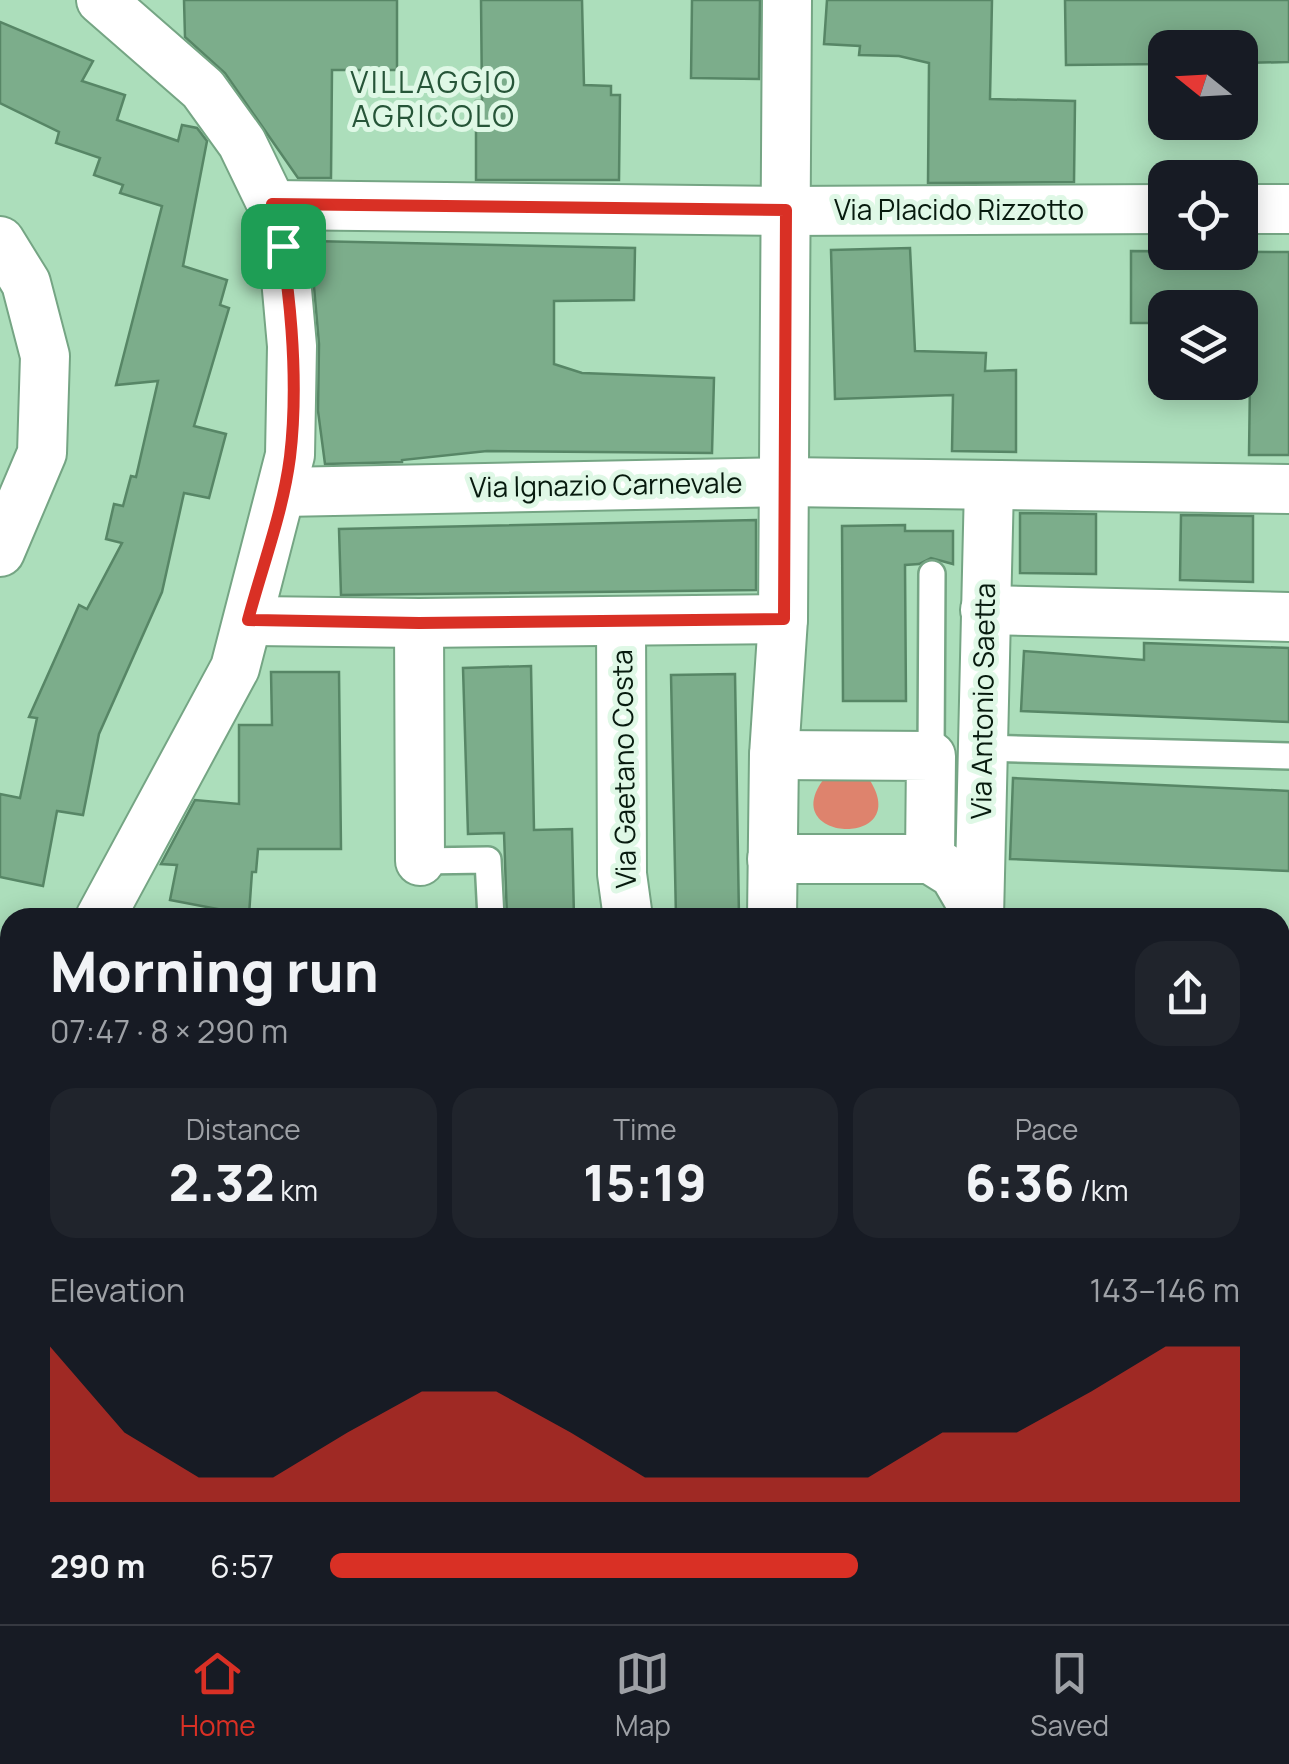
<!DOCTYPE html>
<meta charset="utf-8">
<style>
body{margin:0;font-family:Manrope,sans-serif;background:#20242c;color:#f1f3f6;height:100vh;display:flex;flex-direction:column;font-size:38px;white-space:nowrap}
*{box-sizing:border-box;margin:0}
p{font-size:32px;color:#9ea1a6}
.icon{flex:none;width:55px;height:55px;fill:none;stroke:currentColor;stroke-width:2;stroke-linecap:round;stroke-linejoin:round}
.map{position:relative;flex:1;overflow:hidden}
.panel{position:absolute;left:0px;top:908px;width:1290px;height:718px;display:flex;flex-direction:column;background:#171b24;border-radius:30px 30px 0 0;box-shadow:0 5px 25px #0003}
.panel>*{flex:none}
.needle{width:65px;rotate:288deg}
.controls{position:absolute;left:1148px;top:30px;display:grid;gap:20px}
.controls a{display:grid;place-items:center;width:110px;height:110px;border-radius:20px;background:#171b24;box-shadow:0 5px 25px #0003;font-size:50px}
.pin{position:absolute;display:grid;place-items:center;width:85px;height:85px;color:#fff;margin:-42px;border-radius:20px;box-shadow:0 5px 15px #0006}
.round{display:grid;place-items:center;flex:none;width:105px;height:105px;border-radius:30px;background:#20242c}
.summary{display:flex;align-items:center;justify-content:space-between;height:170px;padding:0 50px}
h1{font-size:55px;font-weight:800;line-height:75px}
.figures{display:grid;grid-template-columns:repeat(3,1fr);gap:15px;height:170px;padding:10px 50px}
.figures div{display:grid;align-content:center;border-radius:25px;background:#20242c;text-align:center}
.figures b{font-size:50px;font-weight:800}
.figures small{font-size:28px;font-weight:400}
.figures p{font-size:28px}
.chart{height:280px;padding:20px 50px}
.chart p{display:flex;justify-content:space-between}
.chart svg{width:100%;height:180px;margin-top:10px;fill:#d93025;opacity:.7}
ul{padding:0 50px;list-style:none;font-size:32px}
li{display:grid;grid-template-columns:160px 120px 1fr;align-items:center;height:75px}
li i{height:25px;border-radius:12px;background:#d93025}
.dock{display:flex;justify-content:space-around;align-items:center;height:140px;border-top:2px solid #363941;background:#171b24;font-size:28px;color:#9ea1a6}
.dock a{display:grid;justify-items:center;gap:5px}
.dock .selected{color:#d93025}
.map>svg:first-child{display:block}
</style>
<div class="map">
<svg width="1289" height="1624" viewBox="0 0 1289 1624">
<rect width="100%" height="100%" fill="#acdebb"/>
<g fill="#de836d">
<path d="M828,774L867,776C920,851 767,843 828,774Z"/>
<path d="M1280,1465H1289V1624H716V1615H1280Z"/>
</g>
<g fill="#7cad8b" stroke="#578666" stroke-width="2.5">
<path d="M184,0H397V70H332L331,178H298L225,73L185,37Z"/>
<path d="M481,0H582L584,85L611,86V95H620L619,180H476V101H482Z"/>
<path d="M692,0H760L759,79L691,78Z"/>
<path d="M827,0H992L990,99L1075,101L1074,182L928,183L929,63L899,56L859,55L860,46L824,44Z"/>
<path d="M1065,0H1289V62L1240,63V48H1165V64L1066,65Z"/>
<path d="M0,22L93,61L82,81L125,95L117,120L178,141L182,125L197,128L207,141L183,266L227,280L220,305L229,308L194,426L226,434L209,498L184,493L162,592L99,734L83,815L57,811L43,886L0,877V794L20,798L37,718L29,717L79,605L87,609L122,543L106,539L114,504L123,506L131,476L136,477L158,381L116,385L162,206L120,193L123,185L94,175L100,158L56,143L59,132L0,103Z"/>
<path d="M310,241L635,248L634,300L554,301V364L582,373L714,378L712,453L487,451L402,460V462L325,464L318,411L319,344Z"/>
<path d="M910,248L915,351L986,353L985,371L1016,370V452L952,451L953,395L835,399L831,250Z"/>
<path d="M1131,251L1289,252V455H1249L1251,310H1240V308H1165V323H1131Z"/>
<path d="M1020,513L1096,514V574L1020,573Z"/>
<path d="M1181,515L1253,516V582L1180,580Z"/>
<path d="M756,520V590L341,595L339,529Z"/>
<path d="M905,525V531H953V564L931,558L919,564L905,565L906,701H843L842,526Z"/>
<path d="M1144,643L1289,648V722L1021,711L1024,651L1144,660Z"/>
<path d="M531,666L534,830L572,829L574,918H507L504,833L468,834L463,668Z"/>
<path d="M271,672H339L341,849H258L256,872H252L249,915L170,900L177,865L161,864L195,800L239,804V725H272Z"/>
<path d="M735,674L739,918H676L671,675Z"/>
<path d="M1013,778L1289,791V871L1010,859Z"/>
</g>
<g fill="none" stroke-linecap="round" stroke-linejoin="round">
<defs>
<g id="service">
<path d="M982,748L1289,756"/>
<path d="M931,756L932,574"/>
<path d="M420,861L488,860L491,918"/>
<path d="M1280,1422L1289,1421"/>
<path d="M679,1615V1624"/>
</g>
<g id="minor">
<path d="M272,205L786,211L1165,209"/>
<path d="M1240,209H1289"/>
<path d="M0,241L26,283L45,356L42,453L0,552"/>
<path d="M283,492L785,482L1289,489"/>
<path d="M985,610L1289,617"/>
<path d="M248,621L419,623L783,619"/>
<path d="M621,621L622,874L628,918"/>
<path d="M419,623L420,861"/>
<path d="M774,755L931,756L930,859L954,874L978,915"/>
<path d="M772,859H930"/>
<path d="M100,918L235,668L290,455L292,346L283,245L272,205L242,143L203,89L101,0"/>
<path d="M772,918L774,755L783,619L787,0"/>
<path d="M979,918L989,485"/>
<path d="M0,1091L10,1074"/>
<path d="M0,1299L10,1297"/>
<path d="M1280,1363H1289"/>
<path d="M0,1571L10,1570"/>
<path d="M563,1615L566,1624"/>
</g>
</defs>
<use href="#service" stroke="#75a584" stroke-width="30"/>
<use href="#minor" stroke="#75a584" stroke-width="52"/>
<use href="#service" stroke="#fff" stroke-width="25"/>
<use href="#minor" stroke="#fff" stroke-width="48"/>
</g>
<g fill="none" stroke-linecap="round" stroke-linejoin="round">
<defs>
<path id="route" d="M272,204L786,210L784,619L419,623L248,620C262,567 283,512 290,457C299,382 291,277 272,204Z"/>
</defs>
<use href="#route" stroke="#fff" stroke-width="20"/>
<use href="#route" stroke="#d93025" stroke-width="12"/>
</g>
<g text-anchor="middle" stroke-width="10" stroke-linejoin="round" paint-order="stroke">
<g font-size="28" fill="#071a0e" stroke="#dff8e6">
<text x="959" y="220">Via Placido Rizzotto</text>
<text transform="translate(606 485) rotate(-1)" y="10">Via Ignazio Carnevale</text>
<text transform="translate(983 701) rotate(-89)" y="10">Via Antonio Saetta</text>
<text transform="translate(624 769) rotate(-91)" y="10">Via Gaetano Costa</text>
</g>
<g font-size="30" letter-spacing="2.5" fill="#265538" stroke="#dff8e6">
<text x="434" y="93">VILLAGGIO<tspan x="434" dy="34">AGRICOLO</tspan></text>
</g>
</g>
</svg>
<div class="controls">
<a><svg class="needle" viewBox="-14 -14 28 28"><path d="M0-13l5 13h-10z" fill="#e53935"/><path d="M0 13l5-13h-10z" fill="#9ea1a6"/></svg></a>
<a><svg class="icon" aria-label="locate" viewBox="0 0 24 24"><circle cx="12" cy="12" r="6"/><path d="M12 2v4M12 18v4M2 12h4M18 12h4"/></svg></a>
<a><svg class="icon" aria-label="layers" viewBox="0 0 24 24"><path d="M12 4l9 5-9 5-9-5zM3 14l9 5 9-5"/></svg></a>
</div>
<div class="pin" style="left:283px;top:246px;background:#1e9e55"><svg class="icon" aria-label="arrive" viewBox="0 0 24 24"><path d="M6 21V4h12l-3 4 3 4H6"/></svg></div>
<section class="panel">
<div class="summary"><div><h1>Morning run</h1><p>07:47 · 8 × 290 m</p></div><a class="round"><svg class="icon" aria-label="share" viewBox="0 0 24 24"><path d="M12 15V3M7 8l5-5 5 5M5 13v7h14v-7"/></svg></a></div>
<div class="figures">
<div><p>Distance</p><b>2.32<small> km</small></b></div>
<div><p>Time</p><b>15:19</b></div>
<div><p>Pace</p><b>6:36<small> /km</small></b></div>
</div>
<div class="chart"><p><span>Elevation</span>143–146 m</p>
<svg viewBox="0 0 160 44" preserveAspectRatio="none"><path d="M0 44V6L10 27L20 38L30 38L40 27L50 17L60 17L70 27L80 38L90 38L100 38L110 38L120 27L130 27L140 17L150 6L160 6V44z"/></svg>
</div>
<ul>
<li><b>290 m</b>6:57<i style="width:58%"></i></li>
</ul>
</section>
</div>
<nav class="dock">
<a class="selected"><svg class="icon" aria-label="home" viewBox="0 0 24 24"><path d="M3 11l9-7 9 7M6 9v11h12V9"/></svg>Home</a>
<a><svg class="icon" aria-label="map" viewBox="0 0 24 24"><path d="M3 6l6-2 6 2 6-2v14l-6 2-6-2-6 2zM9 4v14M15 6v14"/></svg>Map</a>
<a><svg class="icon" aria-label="saved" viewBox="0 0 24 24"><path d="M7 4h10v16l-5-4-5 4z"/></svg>Saved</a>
</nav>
